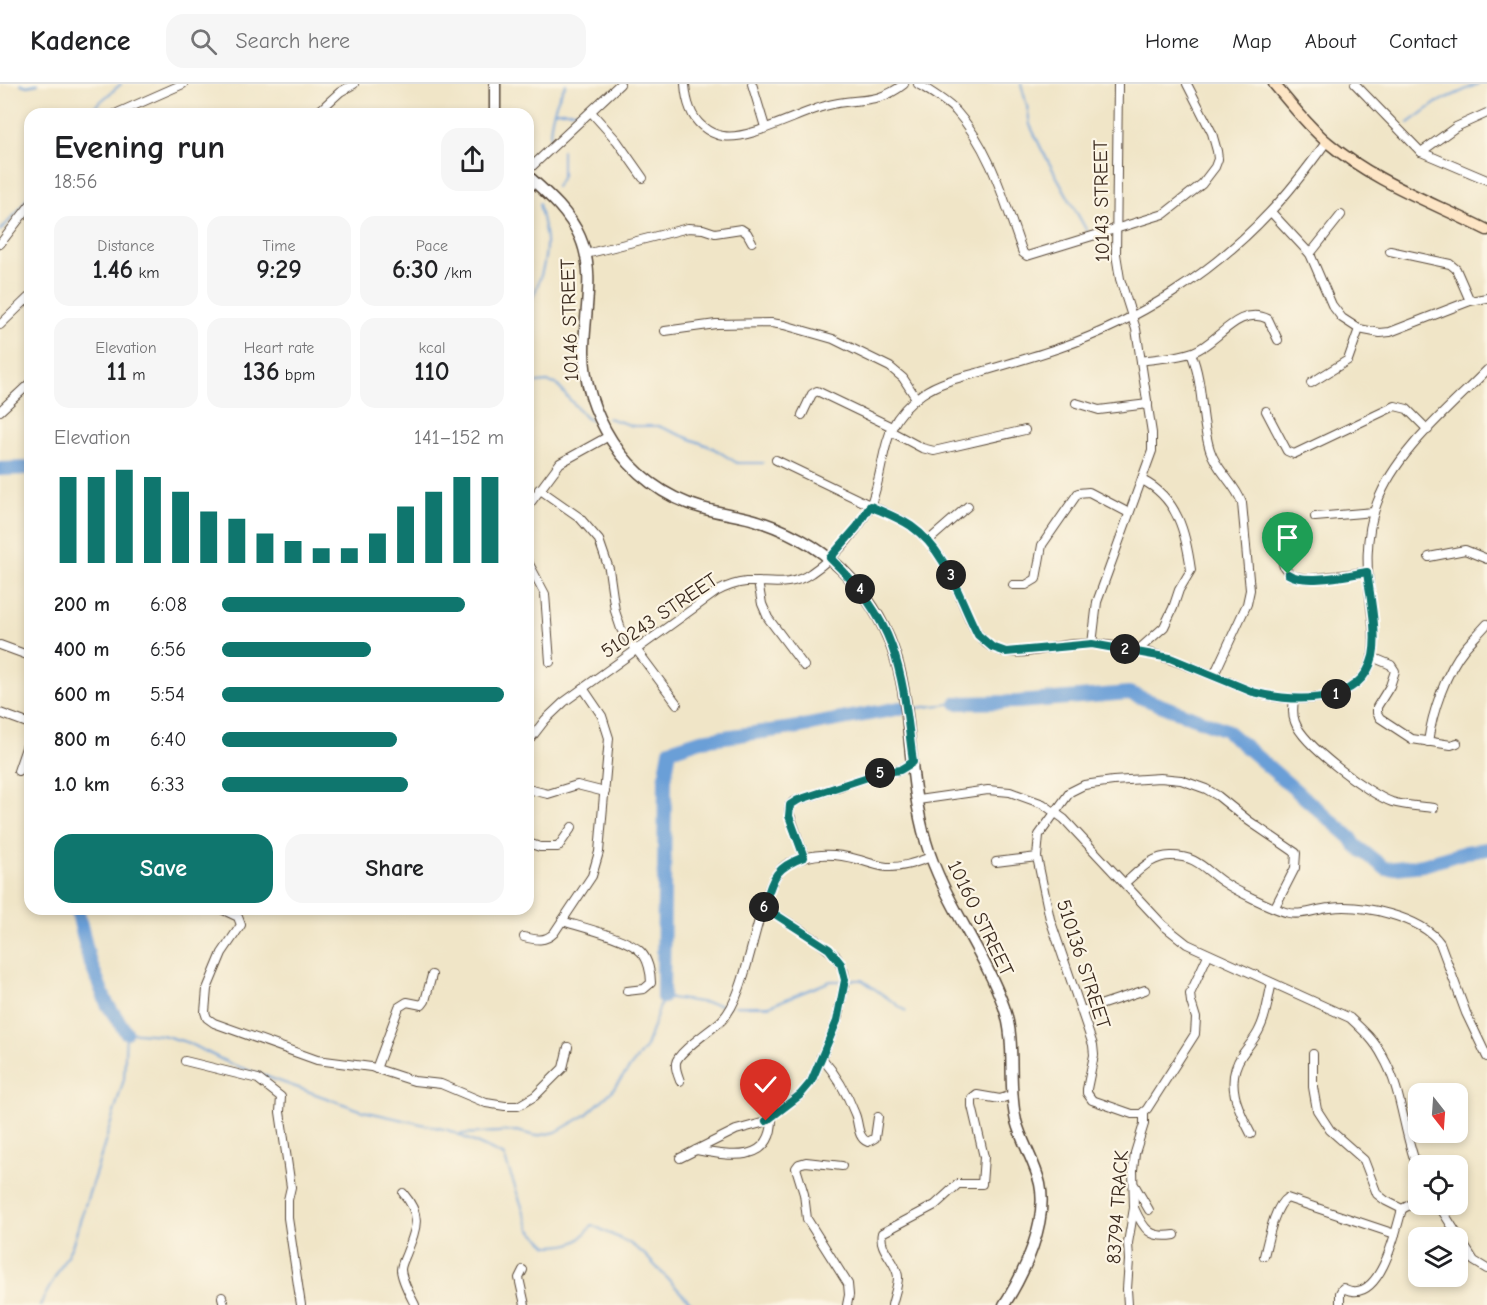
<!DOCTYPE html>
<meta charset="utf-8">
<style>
body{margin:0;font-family:"Comic Neue",sans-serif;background:#f6f6f6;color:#202124;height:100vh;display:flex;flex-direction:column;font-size:22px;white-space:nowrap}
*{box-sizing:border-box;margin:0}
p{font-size:20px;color:#757577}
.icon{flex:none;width:33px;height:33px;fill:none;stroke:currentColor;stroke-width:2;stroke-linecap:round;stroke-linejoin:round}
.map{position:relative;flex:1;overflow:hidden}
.side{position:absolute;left:24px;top:24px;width:510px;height:807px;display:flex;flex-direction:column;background:#fff;border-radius:18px;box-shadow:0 3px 9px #0003}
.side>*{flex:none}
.needle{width:39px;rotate:163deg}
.controls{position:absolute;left:1408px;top:999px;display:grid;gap:12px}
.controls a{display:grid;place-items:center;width:60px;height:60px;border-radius:12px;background:#fff;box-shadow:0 3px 9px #0003;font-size:30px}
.pin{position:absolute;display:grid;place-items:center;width:51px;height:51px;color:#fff;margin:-62px -26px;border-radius:50% 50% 50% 0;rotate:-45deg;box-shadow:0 0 6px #0007}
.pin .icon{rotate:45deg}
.km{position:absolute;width:30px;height:30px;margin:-15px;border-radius:50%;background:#222;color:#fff;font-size:16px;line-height:30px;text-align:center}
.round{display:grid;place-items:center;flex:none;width:63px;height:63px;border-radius:18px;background:#f6f6f6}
.headline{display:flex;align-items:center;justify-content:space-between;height:102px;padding:0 30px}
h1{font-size:33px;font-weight:700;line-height:45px}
.stats{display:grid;grid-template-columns:repeat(3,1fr);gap:9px;height:102px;padding:6px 30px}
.stats div{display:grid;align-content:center;border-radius:15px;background:#f6f6f6;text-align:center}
.stats b{font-size:26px;font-weight:700}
.stats small{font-size:16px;font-weight:400}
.stats p{font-size:16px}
.chart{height:168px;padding:12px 30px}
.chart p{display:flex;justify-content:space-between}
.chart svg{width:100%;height:108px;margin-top:6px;stroke:#0f766e;stroke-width:6}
.cta{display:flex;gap:12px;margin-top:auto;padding:12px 30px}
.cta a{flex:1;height:69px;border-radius:18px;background:#0f766e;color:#fff;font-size:24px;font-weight:700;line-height:69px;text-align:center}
.cta a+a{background:#f6f6f6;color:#202124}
ul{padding:0 30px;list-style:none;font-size:20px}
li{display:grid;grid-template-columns:96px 72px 1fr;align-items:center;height:45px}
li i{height:15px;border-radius:8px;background:#0f766e}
header{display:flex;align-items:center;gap:36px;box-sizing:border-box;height:84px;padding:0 30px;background:#fff;border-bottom:2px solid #e0e0e0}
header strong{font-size:28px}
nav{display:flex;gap:33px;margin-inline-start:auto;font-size:21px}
.search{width:420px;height:54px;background:#f6f6f6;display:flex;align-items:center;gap:15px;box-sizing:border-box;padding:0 21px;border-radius:18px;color:#757577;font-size:22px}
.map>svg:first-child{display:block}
</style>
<header>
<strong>Kadence</strong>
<div class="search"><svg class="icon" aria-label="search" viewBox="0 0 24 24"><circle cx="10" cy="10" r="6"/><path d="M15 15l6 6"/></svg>Search here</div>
<nav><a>Home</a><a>Map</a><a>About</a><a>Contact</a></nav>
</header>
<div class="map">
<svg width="1487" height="1221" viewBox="0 0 1487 1221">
<rect width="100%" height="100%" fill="#fcf5e5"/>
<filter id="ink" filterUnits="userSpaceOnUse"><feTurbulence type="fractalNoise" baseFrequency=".0167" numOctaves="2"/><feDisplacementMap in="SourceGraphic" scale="12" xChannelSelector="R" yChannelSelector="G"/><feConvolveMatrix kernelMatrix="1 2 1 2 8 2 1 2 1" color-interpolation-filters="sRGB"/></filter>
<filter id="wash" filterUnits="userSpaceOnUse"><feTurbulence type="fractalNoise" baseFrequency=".008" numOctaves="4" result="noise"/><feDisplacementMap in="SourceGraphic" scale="24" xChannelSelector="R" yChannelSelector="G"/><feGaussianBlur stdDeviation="1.35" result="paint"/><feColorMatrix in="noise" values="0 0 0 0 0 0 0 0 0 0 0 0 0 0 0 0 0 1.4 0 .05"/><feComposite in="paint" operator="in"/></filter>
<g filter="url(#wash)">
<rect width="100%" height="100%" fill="#f0e5c7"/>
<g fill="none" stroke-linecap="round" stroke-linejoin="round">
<g stroke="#6b9fd7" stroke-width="2">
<path d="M21,0L27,2L38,0"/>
<path d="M1021,0L1027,22L1030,41L1042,66L1088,149"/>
<path d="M555,27H582"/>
<path d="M86,30L121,0"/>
<path d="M1409,39L1436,19L1478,0"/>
<path d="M550,54C550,35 556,16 566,0"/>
<path d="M556,103L562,92V67"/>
<path d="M0,147L20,125L30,109"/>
<path d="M528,223C538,204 547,178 546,156C545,144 541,131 539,119"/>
<path d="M528,300L547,298L556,300L586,334L593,337"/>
<path d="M608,334L633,342H658L713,364L737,379H763"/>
<path d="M916,624L957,619"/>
<path d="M846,896H862L906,927"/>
<path d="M735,922H769L831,897H841"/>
<path d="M460,1050L517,1047L536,1052L556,1048L586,1031L610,1009L646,963L663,913L729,922"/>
<path d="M40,1221L72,1162L101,1072L124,995L126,948L162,951L186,958L231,980L363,1027L448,1046L504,1072L530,1145L548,1162C571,1162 579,1160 592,1141L629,1159L643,1169L693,1221"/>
</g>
<g stroke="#6b9fd7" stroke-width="14">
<path d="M0,385L30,384"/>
<path d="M957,619L1018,618L1129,609L1226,646L1351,754L1356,762L1386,785L1423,781L1466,768L1487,765"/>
<path d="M77,825L89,875L107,920L126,948"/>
<path d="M663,913L665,694L670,666L701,656L793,644L901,624"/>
</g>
</g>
</g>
<g filter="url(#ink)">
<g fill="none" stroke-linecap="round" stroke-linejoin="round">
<defs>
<g id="minor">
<path d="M685,0C686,15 690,32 702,42C708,47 715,51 723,52C747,57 799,29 825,22C856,12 875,23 904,0"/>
<path d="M752,0L765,43"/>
<path d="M918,0C931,8 945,16 956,27C992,67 1005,120 1023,169L1027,172L1164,130L1202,100L1215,83L1218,75L1217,67L1212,49L1187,0"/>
<path d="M1355,0L1421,68L1487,96"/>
<path d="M591,28L617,57L643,94"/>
<path d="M115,30L183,0"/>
<path d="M316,30L340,8L354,0"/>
<path d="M1421,68L1456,43L1487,29"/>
<path d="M528,86L620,0"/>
<path d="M1271,128L1310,170L1332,221L1342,234L1359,245L1380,249L1390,248L1470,217L1487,214"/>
<path d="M0,160L30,121"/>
<path d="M1390,167L1450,180L1456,185L1470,217"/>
<path d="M586,170L688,144L703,145L715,149L741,145L747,149L752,158"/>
<path d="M1310,170L1341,131"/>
<path d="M0,241L30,212"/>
<path d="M665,247L716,240L771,239L784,241L833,255L890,283L903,294L916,314"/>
<path d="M1191,269C1204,300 1200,335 1210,366C1216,386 1235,399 1242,419L1250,506L1247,520L1214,591"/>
<path d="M1141,277C1158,274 1177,274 1193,268C1217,260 1238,220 1268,235L1278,256"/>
<path d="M1311,299L1348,276L1359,245"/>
<path d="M1076,319L1099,326L1148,320"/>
<path d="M0,327L30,299"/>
<path d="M1266,327L1287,367L1294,370L1395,322L1407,325L1428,346"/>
<path d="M802,331L812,310L817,307L892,343"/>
<path d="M890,347L922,364L934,367L1025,346"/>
<path d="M776,376L903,437C935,455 950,487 963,520C969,534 976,553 990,562C1015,577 1047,562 1074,560C1138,556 1196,585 1253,608C1291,619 1365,623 1373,569C1375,554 1373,538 1371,523C1367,487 1364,454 1377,419C1396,367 1449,325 1487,286"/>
<path d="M539,405L579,433L599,456L609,485L615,527L621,545L677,620"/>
<path d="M528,422L560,379L609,352"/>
<path d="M1315,433L1374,428"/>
<path d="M1274,449L1284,483L1291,492L1309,495L1367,488"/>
<path d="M928,457L968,422"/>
<path d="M1429,473L1465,466L1487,475"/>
<path d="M528,478L545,510L550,578"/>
<path d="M758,498L762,520L768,534L804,582"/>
<path d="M1013,501H1026L1036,495L1042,461L1078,409L1089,408L1129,429"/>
<path d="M1092,560L1097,518L1152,367V349L1136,245L1120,195L1116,170L1118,0"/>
<path d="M0,561L30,572"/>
<path d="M1137,567L1164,543L1173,524L1179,506L1191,486C1186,450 1178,414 1142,396"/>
<path d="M1372,573L1391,581L1395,587L1390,602L1377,623V629L1380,634L1412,655L1451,661L1457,659"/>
<path d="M1294,615C1293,623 1292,631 1295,638C1303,661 1369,710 1392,718C1405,722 1420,722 1434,724"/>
<path d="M0,629L30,640"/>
<path d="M528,658L545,636L564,618L716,508C725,503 735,499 746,498C769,497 790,504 811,489C836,472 861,445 872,417C888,374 878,341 922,310C939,298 961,293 981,288C1007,280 1033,273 1059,264C1138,237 1213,189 1270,128C1291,106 1309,82 1327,57"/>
<path d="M1428,658C1432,629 1446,587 1465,564C1472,556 1480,548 1487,540"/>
<path d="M18,687L30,652"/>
<path d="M528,705L548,710L577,701L605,708"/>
<path d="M918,716L988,706L1010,708L1043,720L1064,735L1163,841L1187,860L1350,934C1363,946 1375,957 1383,973C1403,1007 1403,1051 1419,1088"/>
<path d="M528,759L540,763H558L572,743"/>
<path d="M804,773L789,728L790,721L793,718L880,689L900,686L913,678"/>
<path d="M996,778L1037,773"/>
<path d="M1125,799C1139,787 1151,772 1171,772C1197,772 1203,784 1223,798C1236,807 1273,825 1289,829C1302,832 1316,825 1330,824C1360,820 1421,832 1440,859L1466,929L1487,973"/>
<path d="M221,825L238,833L241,841L222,869L207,905L205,928L207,934L214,939L317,976L371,983L414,997L441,1000L486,1019L505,1022H518L535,1012L563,984L568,963"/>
<path d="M562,837C581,843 628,854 641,868C648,875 651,889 651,899L644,905L627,907"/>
<path d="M524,853C536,856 545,858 554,849L592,792L599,768L609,654L602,632L583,604"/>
<path d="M1208,871L1190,910L1191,918L1196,934L1195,950L1147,1025L1141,1030H1132L1092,1016L1087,1009V1005L1094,971L1093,961L1050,835L1037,773L1039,751L1070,708L1084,701L1113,697L1160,694L1181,696L1206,705L1218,712L1249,737L1296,769L1295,784L1275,823"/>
<path d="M1082,927L1145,906"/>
<path d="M1313,970V1003L1317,1026L1330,1046L1364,1076L1377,1110L1386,1117L1402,1125L1419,1116"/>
<path d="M821,973C835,989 847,1009 855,1030C859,1039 857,1054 868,1058L875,1054L878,1033"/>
<path d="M185,977L258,995L281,1013L280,1028L291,1103L288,1116V1134L301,1221"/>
<path d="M376,985L399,923L407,918L422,921L425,917L432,891"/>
<path d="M680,997C678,991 675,985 676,979C677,968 713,945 722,936C753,905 756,794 789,779C814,768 835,769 860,776C869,779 878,782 887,783C902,784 917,778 931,773"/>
<path d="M1251,1050C1238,1025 1224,998 1242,971C1248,962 1256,954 1260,944C1267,930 1268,913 1272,899"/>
<path d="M696,1066C729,1072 773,1081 772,1033"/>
<path d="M680,1074L736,1046L762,1039L800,1011L811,998L837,937L845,896L844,888L836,872L815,855L764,823"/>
<path d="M842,1082L806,1078L799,1080L796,1084L804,1110L807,1135L848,1200L849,1211L847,1221"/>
<path d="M1135,1102L1149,1126"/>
<path d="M403,1109C422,1131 417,1143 407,1168C405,1174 401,1180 401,1186C402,1197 410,1211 415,1221"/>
<path d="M1438,1120L1474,1177L1487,1185"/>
<path d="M1134,1124C1144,1146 1150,1155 1175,1151"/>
<path d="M1264,1172C1268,1157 1274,1122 1287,1114L1395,1150"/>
<path d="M523,1186L519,1194L525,1221"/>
<path d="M222,1213L224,1221"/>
<path d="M892,1221C894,1212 898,1202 898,1193C897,1177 878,1166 882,1149L935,1121L958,1100H982L984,1073L972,1022V1015L977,1011L1000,1015L1012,1011"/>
<path d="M1128,1221L1127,1205L1129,1176L1128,1159L1134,1124L1133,1086L1135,1069L1144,1040V1028"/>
<path d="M1340,1221V1209L1343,1204C1346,1205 1349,1207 1352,1207C1382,1212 1396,1146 1402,1125"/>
</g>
<g id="tertiary">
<path d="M495,0V30"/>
<path d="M528,92C548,110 569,128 580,153C596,190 584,229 584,267C584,299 595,330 612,357C632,389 665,414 702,424C721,430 742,431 761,438C796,450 827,468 851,495C925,577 898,663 926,758C942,814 984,867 1004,923C1017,960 1007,999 1016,1037C1022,1059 1035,1078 1040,1100C1048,1138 1024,1190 1004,1221"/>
</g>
<path id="secondary" d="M1274,0C1291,20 1307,41 1327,58C1374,98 1432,118 1487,146"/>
</defs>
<use href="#minor" stroke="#564637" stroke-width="10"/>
<use href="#tertiary" stroke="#564637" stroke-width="13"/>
<use href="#secondary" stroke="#564637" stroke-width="13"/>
<use href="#minor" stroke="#fff" stroke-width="8"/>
<use href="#tertiary" stroke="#fff" stroke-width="10"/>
<use href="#secondary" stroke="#fde5c5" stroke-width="10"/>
</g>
</g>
<g fill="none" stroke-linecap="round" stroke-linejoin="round" filter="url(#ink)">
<defs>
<path id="route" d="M766,1037L800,1011L811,998L837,937L845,896L841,880L829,865L764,823C773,794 774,784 804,773L789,732L790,721L798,716L880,689L900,686L913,678C902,589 900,540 830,474L857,443L870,422C883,428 899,434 911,442C948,468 958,513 978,551L992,563L1006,568L1092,560L1170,574L1253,608C1292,618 1361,623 1373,572C1378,548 1370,513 1367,488C1347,491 1305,501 1288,490"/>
</defs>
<use href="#route" stroke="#fff" stroke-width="12"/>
<use href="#route" stroke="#0f766e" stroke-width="8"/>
</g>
<g text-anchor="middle" stroke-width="4.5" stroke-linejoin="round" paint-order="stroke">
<g font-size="20" fill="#3b2a1e" stroke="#fcf5e5">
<text transform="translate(1101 117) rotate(-91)" y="7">10143 STREET</text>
<text transform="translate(569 236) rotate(-92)" y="7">10146 STREET</text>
<text transform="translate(659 531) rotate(-34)" y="7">510243 STREET</text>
<text transform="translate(981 834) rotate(64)" y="7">10160 STREET</text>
<text transform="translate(1084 880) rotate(72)" y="7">510136 STREET</text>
<text transform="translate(1117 1123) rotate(-86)" y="7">83794 TRACK</text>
</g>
</g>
</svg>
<div class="controls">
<a><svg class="needle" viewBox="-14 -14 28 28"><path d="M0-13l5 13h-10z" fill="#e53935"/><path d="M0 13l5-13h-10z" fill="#757577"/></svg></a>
<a><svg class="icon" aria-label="locate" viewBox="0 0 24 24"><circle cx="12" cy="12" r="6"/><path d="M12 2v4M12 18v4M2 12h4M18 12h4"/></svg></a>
<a><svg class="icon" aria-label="layers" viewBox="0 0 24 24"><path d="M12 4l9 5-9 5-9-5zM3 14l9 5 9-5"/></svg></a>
</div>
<div class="pin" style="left:1288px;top:490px;background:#1e9e55"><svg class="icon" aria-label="arrive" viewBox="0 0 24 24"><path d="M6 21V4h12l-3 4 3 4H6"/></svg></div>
<div class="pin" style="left:766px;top:1037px;background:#d93025"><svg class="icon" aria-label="check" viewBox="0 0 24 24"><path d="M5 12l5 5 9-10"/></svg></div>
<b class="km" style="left:1336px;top:610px">1</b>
<b class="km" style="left:1125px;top:565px">2</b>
<b class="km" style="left:951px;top:491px">3</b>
<b class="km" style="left:860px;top:505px">4</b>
<b class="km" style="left:880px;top:689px">5</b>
<b class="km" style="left:764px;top:823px">6</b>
<section class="side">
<div class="headline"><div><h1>Evening run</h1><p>18:56</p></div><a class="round"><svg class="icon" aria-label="share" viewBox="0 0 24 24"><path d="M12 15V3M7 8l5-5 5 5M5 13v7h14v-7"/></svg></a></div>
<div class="stats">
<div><p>Distance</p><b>1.46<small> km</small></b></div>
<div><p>Time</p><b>9:29</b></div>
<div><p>Pace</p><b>6:30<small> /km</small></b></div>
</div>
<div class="stats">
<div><p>Elevation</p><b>11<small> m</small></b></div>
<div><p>Heart rate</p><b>136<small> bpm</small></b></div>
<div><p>kcal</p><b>110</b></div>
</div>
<div class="chart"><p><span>Elevation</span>141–152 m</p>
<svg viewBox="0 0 160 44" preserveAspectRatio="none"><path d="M5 44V9M15 44V9M25 44V6M35 44V9M45 44V15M55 44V23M65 44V26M75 44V32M85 44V35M95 44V38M105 44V38M115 44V32M125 44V21M135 44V15M145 44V9M155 44V9"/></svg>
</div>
<ul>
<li><b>200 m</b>6:08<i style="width:86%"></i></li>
<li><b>400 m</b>6:56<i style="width:53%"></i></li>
<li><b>600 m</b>5:54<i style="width:100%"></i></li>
<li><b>800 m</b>6:40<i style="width:62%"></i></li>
<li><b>1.0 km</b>6:33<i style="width:66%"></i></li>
</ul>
<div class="cta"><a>Save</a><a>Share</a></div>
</section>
</div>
